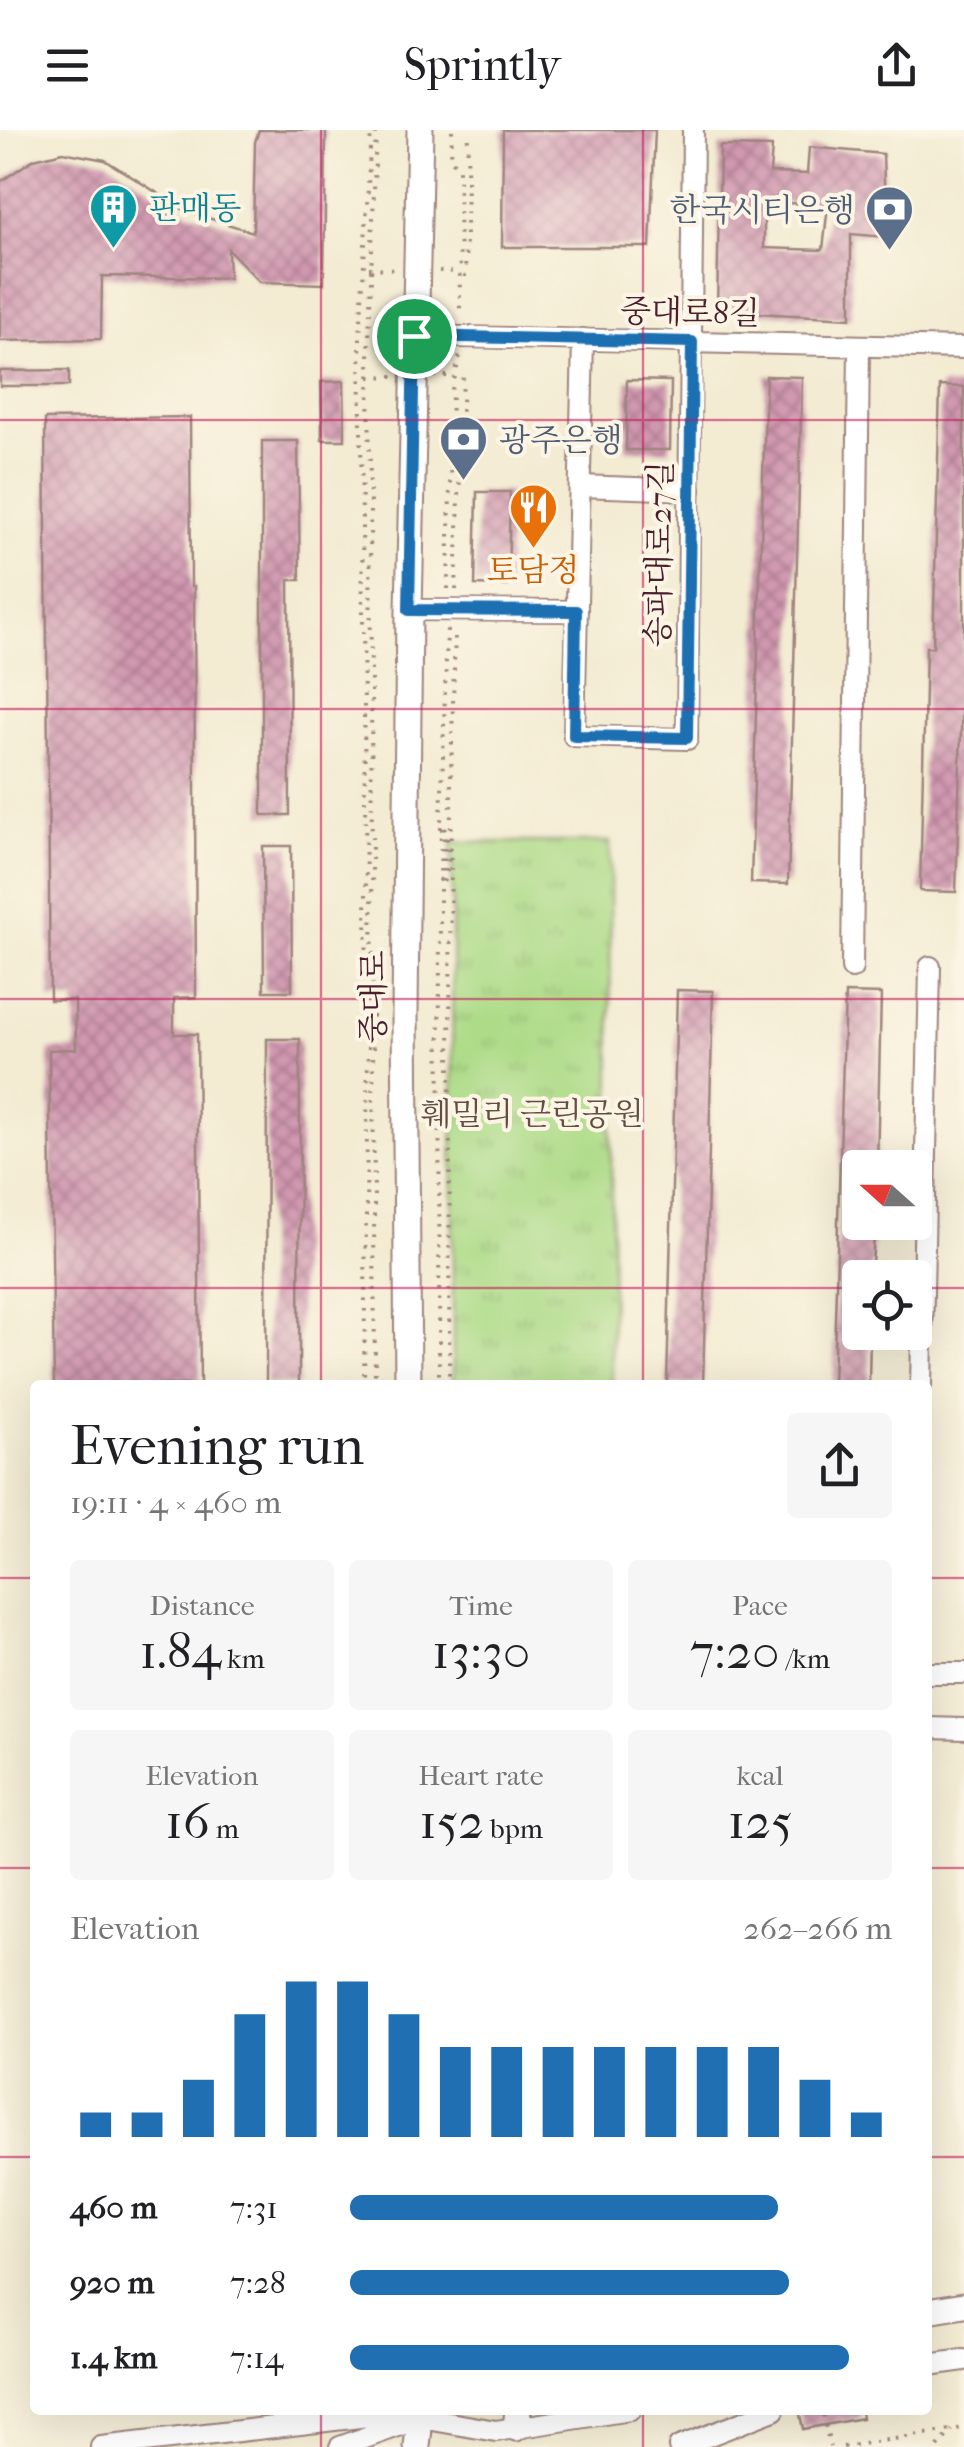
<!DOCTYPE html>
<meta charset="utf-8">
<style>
body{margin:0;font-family:"IM FELL French Canon","Noto Serif KR",serif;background:#f6f6f6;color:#202124;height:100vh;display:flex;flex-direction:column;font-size:38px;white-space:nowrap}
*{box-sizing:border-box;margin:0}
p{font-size:32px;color:#757577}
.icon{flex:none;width:55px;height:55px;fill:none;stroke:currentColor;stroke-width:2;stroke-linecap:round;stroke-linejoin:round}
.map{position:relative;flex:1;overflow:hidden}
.drawer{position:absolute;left:30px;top:1250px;width:902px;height:1035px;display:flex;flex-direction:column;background:#fff;border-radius:10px;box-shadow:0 10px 40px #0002}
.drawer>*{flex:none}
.needle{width:65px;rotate:291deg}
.fabs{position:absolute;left:842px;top:1020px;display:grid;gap:20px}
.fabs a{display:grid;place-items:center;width:90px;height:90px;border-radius:10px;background:#fff;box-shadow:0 10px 40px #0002;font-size:50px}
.pin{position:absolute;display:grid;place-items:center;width:85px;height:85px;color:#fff;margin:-42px;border:5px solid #fff;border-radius:50%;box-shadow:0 2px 10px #0007}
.round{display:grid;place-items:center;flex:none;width:105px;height:105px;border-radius:10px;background:#f6f6f6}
.headline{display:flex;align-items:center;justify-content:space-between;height:170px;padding:0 40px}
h1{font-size:55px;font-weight:600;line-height:75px}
.figures{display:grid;grid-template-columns:repeat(3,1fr);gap:15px;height:170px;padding:10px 40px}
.figures div{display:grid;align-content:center;border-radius:10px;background:#f6f6f6;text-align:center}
.figures b{font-size:50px;font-weight:600}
.figures small{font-size:28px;font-weight:400}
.figures p{font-size:28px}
.chart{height:280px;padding:20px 40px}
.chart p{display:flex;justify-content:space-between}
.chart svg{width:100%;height:180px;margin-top:10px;stroke:#1f6fb2;stroke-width:6}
ul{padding:0 40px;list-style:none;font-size:32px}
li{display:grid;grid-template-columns:160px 120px 1fr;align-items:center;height:75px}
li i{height:25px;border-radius:12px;background:#1f6fb2}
header{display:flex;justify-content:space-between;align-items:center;height:130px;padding:0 40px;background:#fff;font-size:45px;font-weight:600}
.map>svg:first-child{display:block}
</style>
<header><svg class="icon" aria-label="menu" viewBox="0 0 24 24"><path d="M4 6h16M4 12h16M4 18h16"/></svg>Sprintly<svg class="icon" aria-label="share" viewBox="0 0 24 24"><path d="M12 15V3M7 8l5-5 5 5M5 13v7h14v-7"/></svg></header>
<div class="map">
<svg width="964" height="2317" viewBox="0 0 964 2317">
<defs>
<pattern id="park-tufts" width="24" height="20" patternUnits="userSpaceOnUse" patternTransform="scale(2.5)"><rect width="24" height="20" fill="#addb88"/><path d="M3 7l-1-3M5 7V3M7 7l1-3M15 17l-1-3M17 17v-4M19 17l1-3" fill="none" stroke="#96bc76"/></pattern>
<pattern id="building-cross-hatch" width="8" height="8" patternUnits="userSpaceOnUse" patternTransform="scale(2.5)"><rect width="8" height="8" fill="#d199b1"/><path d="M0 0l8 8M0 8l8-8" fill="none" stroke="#ac7c90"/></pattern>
</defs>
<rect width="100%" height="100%" fill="#fcf5e5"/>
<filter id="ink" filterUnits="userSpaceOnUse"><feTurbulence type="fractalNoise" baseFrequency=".01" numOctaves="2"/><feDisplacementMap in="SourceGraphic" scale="20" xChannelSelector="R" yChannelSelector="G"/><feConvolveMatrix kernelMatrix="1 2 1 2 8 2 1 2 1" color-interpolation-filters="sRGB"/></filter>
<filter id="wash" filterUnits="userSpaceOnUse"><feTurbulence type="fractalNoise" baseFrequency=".0048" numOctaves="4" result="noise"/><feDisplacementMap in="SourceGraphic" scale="40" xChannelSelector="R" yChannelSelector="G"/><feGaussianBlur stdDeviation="2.25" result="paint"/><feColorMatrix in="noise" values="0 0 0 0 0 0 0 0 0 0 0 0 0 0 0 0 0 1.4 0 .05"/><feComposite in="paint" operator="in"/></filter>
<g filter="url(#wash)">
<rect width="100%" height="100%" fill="#f3ebd2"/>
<path fill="url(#park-tufts)" stroke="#7c7d5a" stroke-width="2.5" d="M452,712H610L612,1255H453Z"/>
<g id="blocks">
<g fill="url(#building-cross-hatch)" fill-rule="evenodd">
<path d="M259,0H326L324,154L260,152L228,119L229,148L102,146L101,209L0,211V52L34,29L63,22L105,30L186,81L253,102L255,12Z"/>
<path d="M503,0H655L650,117H502Z"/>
<path d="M720,16L772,17L770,43L807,44L809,17L883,24L886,107L851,104V188L717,181ZM764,72L828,75L823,120L764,118Z"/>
<path d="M69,240V256H0V241Z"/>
<path d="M766,246L802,247L788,754L751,753Z"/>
<path d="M627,250L671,251L670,320H626Z"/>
<path d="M344,251L345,310H322L321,252Z"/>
<path d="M940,256L964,257V502L956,762L920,761L926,517H933Z"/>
<path d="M190,287L191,456H194L196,867L174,868V904H197L200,1255H54L49,920L76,919L75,870H50L45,289Z"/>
<path d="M262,311H298L300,450H289L290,685H262Z"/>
<path d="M477,362H510L508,456L475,455Z"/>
<path d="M263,716H291L292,861H264Z"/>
<path d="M677,860L713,861L703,1255H667Z"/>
<path d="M845,863L881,864L877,1038H860V1092H875L871,1148H860V1202H870L869,1255H833Z"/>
<path d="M267,909H300L299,1255H266Z"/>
<path d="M799,2280H861L862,2288L803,2299Z"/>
</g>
</g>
</g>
<g filter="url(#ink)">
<use href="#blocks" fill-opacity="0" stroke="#9e857e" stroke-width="2.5"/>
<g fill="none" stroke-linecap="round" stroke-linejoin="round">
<defs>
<g id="minor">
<path d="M414,206L964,218"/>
<path d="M583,209L574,606L687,609L693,0"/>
<path d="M580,356L690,360"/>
<path d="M409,480L577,481"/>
<path d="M852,838L859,216"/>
<path d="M921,1255L930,837"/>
<path d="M928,1543H964"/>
<path d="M928,1598L964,1599"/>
<path d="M928,2235L964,2230"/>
<path d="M101,2317L369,2286L421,2288L496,2301L630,2280"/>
<path d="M340,2317L409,2292"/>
<path d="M679,2317L774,2280"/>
</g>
<g id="major">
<path d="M408,1255L405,886L409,480L420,0"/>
<path d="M928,2181L964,2175"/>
<path d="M516,2298L518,2280"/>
<path d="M417,2317L421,2280"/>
</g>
</defs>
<use href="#minor" stroke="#9e857e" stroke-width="24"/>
<use href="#major" stroke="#9e857e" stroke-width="29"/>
<g stroke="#9e857e" stroke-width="4" stroke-dasharray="2.5 8" stroke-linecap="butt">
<path d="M452,0L451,29L459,39L460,186"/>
<path d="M369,138L395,139"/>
<path d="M439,141L459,142"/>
<path d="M465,147L468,0"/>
<path d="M434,246H454"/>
<path d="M370,247L394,246"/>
<path d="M448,459L452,259L460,225"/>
<path d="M456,460L463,244"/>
<path d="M441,698L445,705L444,745L440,750Z"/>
<path d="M367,861L360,208L371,0"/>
<path d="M364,1255L368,910"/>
<path d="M375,1255L369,208L376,0"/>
<path d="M439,1255L440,758C452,739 451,710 441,691L447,498"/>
<path d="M449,1255L451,648L455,500"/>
<path d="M823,2285L830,2317"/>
<path d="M843,2317L964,2298"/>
<path d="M938,2317L952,2300"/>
</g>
<use href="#minor" stroke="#fff" stroke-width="20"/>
<use href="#major" stroke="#fff" stroke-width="25"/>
</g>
</g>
<g fill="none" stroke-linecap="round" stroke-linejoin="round" filter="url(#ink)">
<defs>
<path id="route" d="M414,206L692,212L687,608L574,606L576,481L409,480Z"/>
</defs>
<use href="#route" stroke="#fff" stroke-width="20"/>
<use href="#route" stroke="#1f6fb2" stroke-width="12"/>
</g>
<path fill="none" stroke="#c2185b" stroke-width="2.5" stroke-opacity="0.55" d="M321,0V1255M643,0V1255M0,290H964M0,579H964M0,869H964M0,1158H860M915,1158H964M0,1448H35M928,1448H964M0,1738H35M928,1738H964M0,2027H35M928,2027H964M321,2280V2317M643,2280V2317"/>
<defs>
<symbol id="building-pin" viewBox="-11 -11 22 30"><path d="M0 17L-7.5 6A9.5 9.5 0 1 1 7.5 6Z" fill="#0f9aa8" stroke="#fcf5e5"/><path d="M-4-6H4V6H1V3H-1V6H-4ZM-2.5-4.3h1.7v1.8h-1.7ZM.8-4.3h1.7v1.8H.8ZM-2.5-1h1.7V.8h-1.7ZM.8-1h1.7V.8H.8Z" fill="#fff"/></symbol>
<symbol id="bank-pin" viewBox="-11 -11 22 30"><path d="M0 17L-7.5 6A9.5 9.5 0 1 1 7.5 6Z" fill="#5c6f8a" stroke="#fcf5e5"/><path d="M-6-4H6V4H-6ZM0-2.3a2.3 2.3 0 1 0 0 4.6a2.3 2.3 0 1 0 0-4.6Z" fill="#fff"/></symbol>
<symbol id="restaurant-pin" viewBox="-11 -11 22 30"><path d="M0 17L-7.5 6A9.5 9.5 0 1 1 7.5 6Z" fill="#e8710a" stroke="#fcf5e5"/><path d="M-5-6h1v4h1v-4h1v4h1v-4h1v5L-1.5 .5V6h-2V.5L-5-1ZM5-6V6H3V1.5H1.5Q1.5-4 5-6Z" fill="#fff"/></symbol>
</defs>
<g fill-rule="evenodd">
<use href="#building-pin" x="86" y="50" width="55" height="75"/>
<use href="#bank-pin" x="862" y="52" width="55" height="75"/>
<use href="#bank-pin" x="436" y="282" width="55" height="75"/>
<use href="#restaurant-pin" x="506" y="350" width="55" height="75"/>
</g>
<g text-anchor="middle" stroke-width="8" stroke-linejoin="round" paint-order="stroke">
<g font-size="32" fill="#0d838f" stroke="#fcf5e5" text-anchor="start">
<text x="149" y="89">판매동</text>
</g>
<g font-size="32" fill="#4e5e75" stroke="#fcf5e5" text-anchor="end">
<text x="855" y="91">한국시티은행</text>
<text x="499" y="321" text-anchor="start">광주은행</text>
</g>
<g font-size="32" fill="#4a1f2b" stroke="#fcf5e5">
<text transform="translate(690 182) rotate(1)" y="11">중대로8길</text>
<text transform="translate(659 424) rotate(-89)" y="11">송파대로27길</text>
<text transform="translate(373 867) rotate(-90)" y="11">중대로</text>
</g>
<g font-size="32" fill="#c56008" stroke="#fcf5e5">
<text x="533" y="451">토담정</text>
</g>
<g font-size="32" fill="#634e42" stroke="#fcf5e5">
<text x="532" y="995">훼밀리 근린공원</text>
</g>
</g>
</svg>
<div class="fabs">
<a><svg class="needle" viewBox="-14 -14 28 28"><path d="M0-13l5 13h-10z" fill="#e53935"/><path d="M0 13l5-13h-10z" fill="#757577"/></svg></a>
<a><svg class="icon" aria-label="locate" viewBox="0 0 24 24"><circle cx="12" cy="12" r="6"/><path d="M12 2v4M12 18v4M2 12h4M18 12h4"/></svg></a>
</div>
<div class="pin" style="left:414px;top:206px;background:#1e9e55"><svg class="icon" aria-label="arrive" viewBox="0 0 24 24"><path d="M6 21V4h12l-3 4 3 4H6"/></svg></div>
<section class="drawer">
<div class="headline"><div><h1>Evening run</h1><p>19:11 · 4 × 460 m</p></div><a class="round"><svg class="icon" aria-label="share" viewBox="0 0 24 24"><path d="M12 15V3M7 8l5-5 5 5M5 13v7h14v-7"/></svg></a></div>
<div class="figures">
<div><p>Distance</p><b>1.84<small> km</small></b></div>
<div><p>Time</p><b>13:30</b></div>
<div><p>Pace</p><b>7:20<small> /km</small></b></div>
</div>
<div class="figures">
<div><p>Elevation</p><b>16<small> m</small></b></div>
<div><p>Heart rate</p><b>152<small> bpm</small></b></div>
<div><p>kcal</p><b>125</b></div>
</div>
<div class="chart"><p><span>Elevation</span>262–266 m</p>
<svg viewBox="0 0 160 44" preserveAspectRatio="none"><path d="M5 44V38M15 44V38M25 44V30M35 44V14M45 44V6M55 44V6M65 44V14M75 44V22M85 44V22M95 44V22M105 44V22M115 44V22M125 44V22M135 44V22M145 44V30M155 44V38"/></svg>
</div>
<ul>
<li><b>460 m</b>7:31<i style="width:79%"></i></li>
<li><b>920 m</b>7:28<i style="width:81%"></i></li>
<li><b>1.4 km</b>7:14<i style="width:92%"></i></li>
</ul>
</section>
</div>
